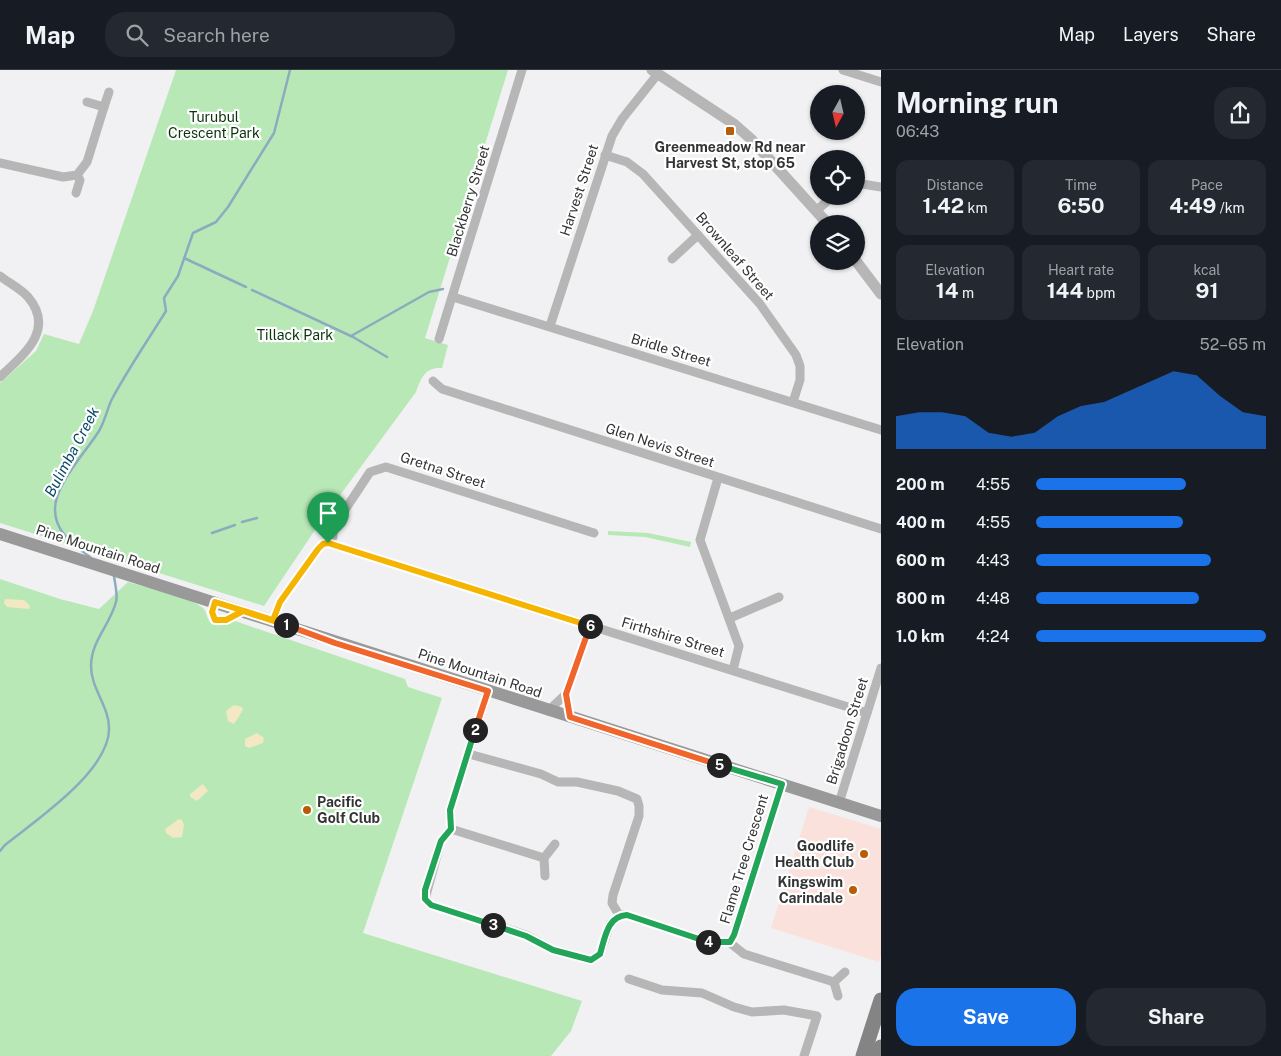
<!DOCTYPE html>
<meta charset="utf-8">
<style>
body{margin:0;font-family:"Public Sans",sans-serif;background:#242831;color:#f1f3f6;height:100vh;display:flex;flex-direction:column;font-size:19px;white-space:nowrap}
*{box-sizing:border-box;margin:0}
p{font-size:16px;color:#9ea1a6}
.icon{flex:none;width:28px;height:28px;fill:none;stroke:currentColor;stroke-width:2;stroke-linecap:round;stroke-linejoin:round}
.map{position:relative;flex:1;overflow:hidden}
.details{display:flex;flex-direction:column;background:#171b24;width:400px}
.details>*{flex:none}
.needle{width:32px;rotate:188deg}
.controls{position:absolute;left:810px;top:15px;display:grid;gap:10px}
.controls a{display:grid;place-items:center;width:55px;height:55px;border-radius:50%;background:#171b24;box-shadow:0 1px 4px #0004;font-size:25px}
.pin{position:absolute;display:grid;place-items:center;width:42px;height:42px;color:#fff;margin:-51px -21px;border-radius:50% 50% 50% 0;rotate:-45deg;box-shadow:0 0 5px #0007}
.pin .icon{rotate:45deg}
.km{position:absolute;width:25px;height:25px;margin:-12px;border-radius:50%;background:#222;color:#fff;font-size:14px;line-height:25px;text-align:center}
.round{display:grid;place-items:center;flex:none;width:52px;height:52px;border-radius:20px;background:#242831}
.head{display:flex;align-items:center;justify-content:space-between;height:85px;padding:0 15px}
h1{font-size:28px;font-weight:700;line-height:38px}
.metrics{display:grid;grid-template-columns:repeat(3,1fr);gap:8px;height:85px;padding:5px 15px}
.metrics div{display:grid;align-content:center;border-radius:12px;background:#242831;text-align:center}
.metrics b{font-size:21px;font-weight:700}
.metrics small{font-size:14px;font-weight:400}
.metrics p{font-size:14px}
.chart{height:140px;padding:10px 15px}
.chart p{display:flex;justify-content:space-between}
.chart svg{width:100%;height:90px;margin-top:5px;fill:#1a73e8;opacity:.7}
.action{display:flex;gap:10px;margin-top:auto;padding:10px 15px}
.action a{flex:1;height:58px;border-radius:20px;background:#1a73e8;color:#fff;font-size:20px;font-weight:700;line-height:58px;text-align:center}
.action a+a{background:#242831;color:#f1f3f6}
ul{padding:0 15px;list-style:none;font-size:16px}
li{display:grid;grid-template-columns:80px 60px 1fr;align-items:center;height:38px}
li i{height:12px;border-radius:6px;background:#1a73e8}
header{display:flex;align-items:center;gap:30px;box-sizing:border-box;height:70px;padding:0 25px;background:#171b24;border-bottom:1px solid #363941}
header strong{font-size:24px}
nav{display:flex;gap:28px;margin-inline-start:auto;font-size:18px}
.search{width:350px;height:45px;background:#242831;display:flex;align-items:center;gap:12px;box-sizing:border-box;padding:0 18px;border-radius:20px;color:#9ea1a6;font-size:19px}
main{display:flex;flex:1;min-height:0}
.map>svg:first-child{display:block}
</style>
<header>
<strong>Map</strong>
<div class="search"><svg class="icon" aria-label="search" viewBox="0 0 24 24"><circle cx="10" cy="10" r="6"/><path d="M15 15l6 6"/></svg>Search here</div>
<nav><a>Map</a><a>Layers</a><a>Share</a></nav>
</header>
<main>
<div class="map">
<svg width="881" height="986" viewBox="0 0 881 986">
<rect width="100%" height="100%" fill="#f1f1f3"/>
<path fill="#fbe1dc" d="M809,737L881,759V885L879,892L771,858Z"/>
<g fill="#b8e8b6">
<path d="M176,0H508L425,268L448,275L442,298C425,297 421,308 416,322L321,451L264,536L0,453V313L36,281L44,264L79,274L93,241Z"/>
<path d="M608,461L648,463L691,472L690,477L645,467L608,465Z"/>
<path d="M0,509L60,529L99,539L128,512C148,518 187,525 203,538C208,543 206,551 213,554C220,558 228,552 235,551L405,609L408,617L442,628L363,863L582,931L571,961L551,986H0Z"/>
</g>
<g fill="#f2e8c3">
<path d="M5,529L24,530L30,536L29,539L7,537L4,533Z"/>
<path d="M234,635L242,637L243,640L234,654L228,651L226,641Z"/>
<path d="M257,663L264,668L263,673L249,678L245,676V669Z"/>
<path d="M203,714L208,721L197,731L190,727V724Z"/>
<path d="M179,749L182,750L184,755L182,767L173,768L166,763L165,759Z"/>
</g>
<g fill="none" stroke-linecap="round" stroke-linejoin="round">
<g stroke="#8cabbf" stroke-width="2.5">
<path d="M184,188L246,217"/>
<path d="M252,220L353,267L387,287"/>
<path d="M351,266L429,222L443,219"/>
<path d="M242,452L257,448"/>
<path d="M212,463L235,455"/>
<path d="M90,487C75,475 55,463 55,440C54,415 86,382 99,361C105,351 107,339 112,329C128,299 148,270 166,241L164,228L178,206L193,163L216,152L228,137L274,63L290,0"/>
<path d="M0,781L5,775C35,751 110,701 109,658C109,636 91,619 91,596C91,571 110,555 116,532C118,525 115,514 114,506"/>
</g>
<g stroke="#b6b6b6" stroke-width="9">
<path d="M843,0L881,12"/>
<path d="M87,32L104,37L109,22"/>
<path d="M605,85L627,92L643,104L760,234L796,285L800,296V310L793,332"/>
<path d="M0,93L63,107L77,105L87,92L104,37"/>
<path d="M856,113L881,117"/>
<path d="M76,123L80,110L77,105"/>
<path d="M817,140L833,126"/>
<path d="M672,189L698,165"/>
<path d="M0,206C9,213 21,219 28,227C56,260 23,285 0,307"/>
<path d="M453,227L881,360"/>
<path d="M550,256L612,66L622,49L657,5"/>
<path d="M439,269L522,0"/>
<path d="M433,311L442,319L881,459"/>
<path d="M718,408L700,470L739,576L733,600"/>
<path d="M328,473L867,643"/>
<path d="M215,531L212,542L215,550H225L243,541"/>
<path d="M730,548L779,527"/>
<path d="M273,550L280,532L318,479L323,474L328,473L333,467V458L370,402L386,397L594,463"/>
<path d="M488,621L450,740L451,759L441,771L425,829L431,835L526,865L553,880L591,890L600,884L610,854L619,845H627L706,871L729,872L734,865L782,714"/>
<path d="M548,641L566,624"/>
<path d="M570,647L566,624L590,556"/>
<path d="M469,684L541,704L558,712H577L618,721L637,729L639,736V746L613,825L612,833L619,845"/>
<path d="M839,733L881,598"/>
<path d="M451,759L544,788"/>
<path d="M545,806L544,788L555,774"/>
<path d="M729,872L744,884L834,912"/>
<path d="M629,909L662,920L702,923L734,937L752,942L784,940L817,946L804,986"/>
<path d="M838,926L834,912L845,902"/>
</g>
<g stroke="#b6b6b6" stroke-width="11">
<path d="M652,0L734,54L751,69L828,154"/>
<path d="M856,191L881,224"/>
</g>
<path stroke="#999" stroke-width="12" d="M0,464L881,746"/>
<g stroke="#848485" stroke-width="15">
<path d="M863,986L881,930"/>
<path d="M878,986L881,977"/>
</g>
</g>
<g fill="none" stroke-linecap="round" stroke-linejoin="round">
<defs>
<path id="split-1" d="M286,555L243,541L226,550H215L212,542L215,532L273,550L280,532L318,479L323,474L328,473"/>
<path id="split-2" d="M286,555L335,573L488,621L475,660"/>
<path id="split-3" d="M475,660L450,740L451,759L441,771L425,820V829L431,835L493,855"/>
<path id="split-4" d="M493,855L526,866L553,880L591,890L600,884C605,868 607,846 627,845L708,872"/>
<path id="split-5" d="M708,872H730L734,865L782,714L719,695"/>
<path id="split-6" d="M590,556L566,624L570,647L719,695"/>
<path id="split-7" d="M328,473L590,556"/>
</defs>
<use href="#split-1" stroke="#fff" stroke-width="10"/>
<use href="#split-2" stroke="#fff" stroke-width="10"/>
<use href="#split-3" stroke="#fff" stroke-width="10"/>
<use href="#split-4" stroke="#fff" stroke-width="10"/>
<use href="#split-5" stroke="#fff" stroke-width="10"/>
<use href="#split-6" stroke="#fff" stroke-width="10"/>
<use href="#split-7" stroke="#fff" stroke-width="10"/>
<use href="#split-1" stroke="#f5b400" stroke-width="6"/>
<use href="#split-2" stroke="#f0652b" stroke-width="6"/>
<use href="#split-3" stroke="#22a559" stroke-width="6"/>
<use href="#split-4" stroke="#22a559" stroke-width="6"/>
<use href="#split-5" stroke="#22a559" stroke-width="6"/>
<use href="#split-6" stroke="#f0652b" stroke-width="6"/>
<use href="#split-7" stroke="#f5b400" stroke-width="6"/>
</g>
<g fill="#b95d04" stroke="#fff" stroke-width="2">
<rect x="725" y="56" width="10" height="10" rx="2.5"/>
<circle cx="307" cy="740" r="5"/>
<circle cx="864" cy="784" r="5"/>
<circle cx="853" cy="820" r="5"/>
</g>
<g text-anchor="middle" stroke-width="4.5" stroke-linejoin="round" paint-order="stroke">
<g font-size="14" fill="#0b330c" stroke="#fff">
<text x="214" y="52">Turubul<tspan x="214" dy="16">Crescent Park</tspan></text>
<text x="295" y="270">Tillack Park</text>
</g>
<g font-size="14" font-weight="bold" fill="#333434" stroke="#fff" text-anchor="end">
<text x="730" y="82" text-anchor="middle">Greenmeadow Rd near<tspan x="730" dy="16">Harvest St, stop 65</tspan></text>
<text x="317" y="737" text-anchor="start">Pacific<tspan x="317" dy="16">Golf Club</tspan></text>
<text x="854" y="781">Goodlife<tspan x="854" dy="16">Health Club</tspan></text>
<text x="843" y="817">Kingswim<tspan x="843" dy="16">Carindale</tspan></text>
</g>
<g font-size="14" fill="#333434" stroke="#fff">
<text transform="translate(579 120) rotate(-72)" y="5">Harvest Street</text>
<text transform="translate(468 131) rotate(-73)" y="5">Blackberry Street</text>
<text transform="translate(735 186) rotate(49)" y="5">Brownleaf Street</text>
<text transform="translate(671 280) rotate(17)" y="5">Bridle Street</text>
<text transform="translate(660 375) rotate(18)" y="5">Glen Nevis Street</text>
<text transform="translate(443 400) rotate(18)" y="5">Gretna Street</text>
<text transform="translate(98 479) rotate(18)" y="5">Pine Mountain Road</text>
<text transform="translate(673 567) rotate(17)" y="5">Firthshire Street</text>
<text transform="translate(480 603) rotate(18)" y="5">Pine Mountain Road</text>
<text transform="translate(847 661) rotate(-73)" y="5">Brigadoon Street</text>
<text transform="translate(744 789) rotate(-73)" y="5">Flame Tree Crescent</text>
</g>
<g font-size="15" font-style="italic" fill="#0a4867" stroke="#fff">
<text transform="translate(72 382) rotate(-62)" y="5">Bulimba Creek</text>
</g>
</g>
</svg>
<div class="controls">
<a><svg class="needle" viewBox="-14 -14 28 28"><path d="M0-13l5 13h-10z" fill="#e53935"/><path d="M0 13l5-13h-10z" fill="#9ea1a6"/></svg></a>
<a><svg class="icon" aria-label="locate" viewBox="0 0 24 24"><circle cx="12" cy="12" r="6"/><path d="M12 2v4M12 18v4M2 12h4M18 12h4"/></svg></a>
<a><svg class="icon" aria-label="layers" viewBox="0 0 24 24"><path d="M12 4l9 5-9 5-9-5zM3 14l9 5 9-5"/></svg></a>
</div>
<div class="pin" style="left:328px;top:473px;background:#1e9e55"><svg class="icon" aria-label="arrive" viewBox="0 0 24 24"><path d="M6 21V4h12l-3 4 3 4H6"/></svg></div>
<b class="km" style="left:286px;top:555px">1</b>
<b class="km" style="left:475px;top:660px">2</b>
<b class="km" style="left:493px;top:855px">3</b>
<b class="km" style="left:708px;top:872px">4</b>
<b class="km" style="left:719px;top:695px">5</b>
<b class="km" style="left:590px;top:556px">6</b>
</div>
<section class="details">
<div class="head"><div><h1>Morning run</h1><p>06:43</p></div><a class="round"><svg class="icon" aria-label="share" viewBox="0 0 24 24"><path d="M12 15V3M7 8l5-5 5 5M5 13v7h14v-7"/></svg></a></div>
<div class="metrics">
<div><p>Distance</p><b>1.42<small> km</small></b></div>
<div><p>Time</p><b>6:50</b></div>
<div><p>Pace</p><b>4:49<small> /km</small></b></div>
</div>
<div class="metrics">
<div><p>Elevation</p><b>14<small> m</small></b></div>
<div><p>Heart rate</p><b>144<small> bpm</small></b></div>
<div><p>kcal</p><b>91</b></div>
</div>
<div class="chart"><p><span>Elevation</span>52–65 m</p>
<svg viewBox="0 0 160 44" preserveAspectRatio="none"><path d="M0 44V28L10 26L20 26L30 28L40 36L50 38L60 36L70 28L80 23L90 21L100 16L110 11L120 6L130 8L140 18L150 26L160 28V44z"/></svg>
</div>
<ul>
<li><b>200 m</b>4:55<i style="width:65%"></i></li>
<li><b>400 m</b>4:55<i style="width:64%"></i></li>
<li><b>600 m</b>4:43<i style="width:76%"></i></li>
<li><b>800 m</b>4:48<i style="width:71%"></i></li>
<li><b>1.0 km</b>4:24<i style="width:100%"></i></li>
</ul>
<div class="action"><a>Save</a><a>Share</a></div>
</section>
</main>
